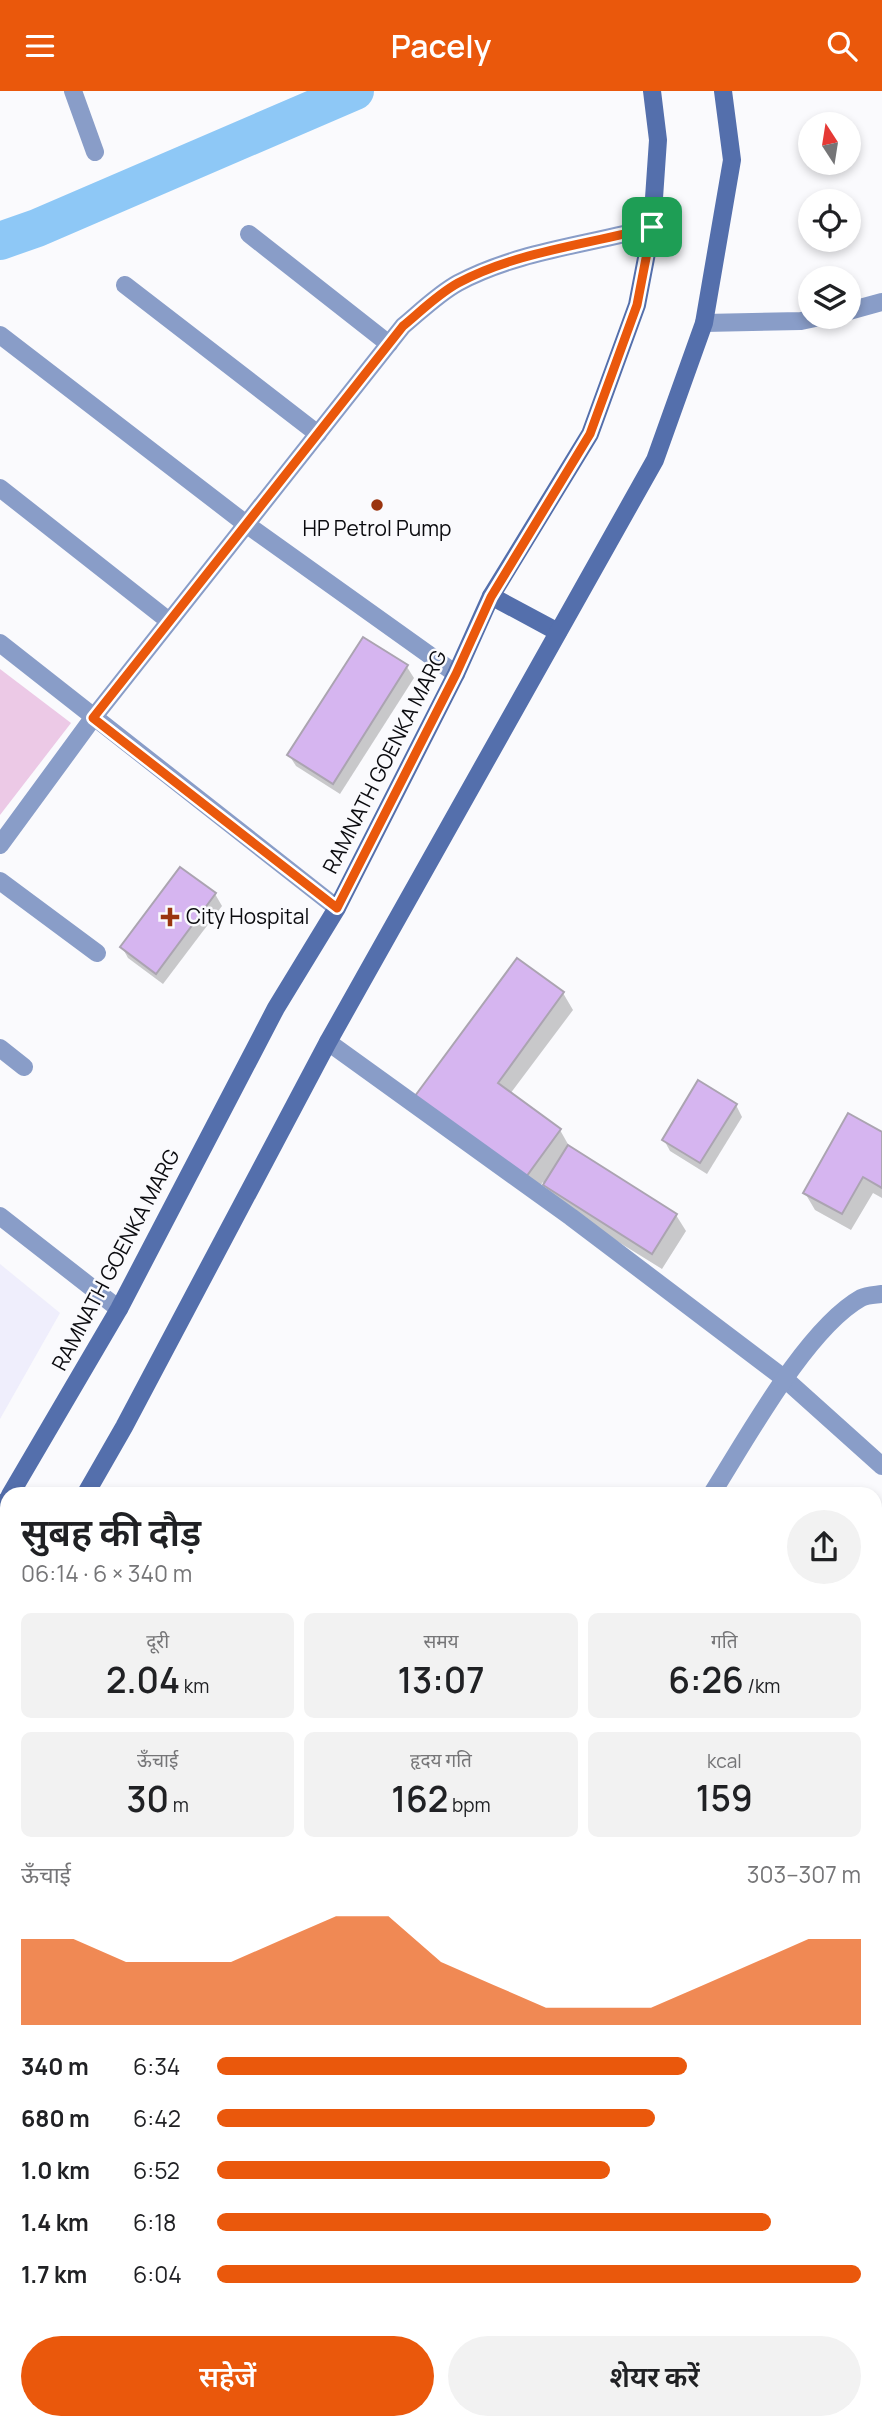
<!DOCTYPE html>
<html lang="hi">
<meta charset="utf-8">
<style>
body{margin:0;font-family:Manrope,"Noto Sans Devanagari",sans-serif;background:#f2f2f2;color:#202124;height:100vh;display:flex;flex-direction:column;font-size:26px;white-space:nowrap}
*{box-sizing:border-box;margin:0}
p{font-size:23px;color:#757577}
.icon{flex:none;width:38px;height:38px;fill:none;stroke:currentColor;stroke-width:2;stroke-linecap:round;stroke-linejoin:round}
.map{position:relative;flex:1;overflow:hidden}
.details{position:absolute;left:0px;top:1396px;width:882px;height:943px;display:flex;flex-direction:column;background:#fff;border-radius:21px 21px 0 0;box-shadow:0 4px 10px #0003}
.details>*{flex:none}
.needle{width:46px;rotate:348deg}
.tools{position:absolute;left:798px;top:21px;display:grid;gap:14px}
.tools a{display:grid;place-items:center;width:63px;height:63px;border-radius:50%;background:#fff;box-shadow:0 4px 10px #0003;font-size:35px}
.pin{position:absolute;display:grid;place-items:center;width:60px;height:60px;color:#fff;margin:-30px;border-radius:14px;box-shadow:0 4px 10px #0006}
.round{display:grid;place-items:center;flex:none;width:74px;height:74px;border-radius:37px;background:#f2f2f2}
.summary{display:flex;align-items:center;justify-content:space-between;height:119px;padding:0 21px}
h1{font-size:38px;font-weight:600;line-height:52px}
.figures{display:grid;grid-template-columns:repeat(3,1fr);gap:10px;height:119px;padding:7px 21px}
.figures div{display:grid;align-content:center;border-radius:10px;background:#f2f2f2;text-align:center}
.figures b{font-size:35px;font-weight:600}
.figures small{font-size:19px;font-weight:400}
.figures p{font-size:19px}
.chart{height:196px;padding:14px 21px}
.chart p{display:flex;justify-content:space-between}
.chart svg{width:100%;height:126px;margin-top:7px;fill:#ea580c;opacity:.7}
.cta{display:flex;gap:14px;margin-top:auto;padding:14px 21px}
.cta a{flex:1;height:80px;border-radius:42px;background:#ea580c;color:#fff;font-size:28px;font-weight:600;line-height:80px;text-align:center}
.cta a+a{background:#f2f2f2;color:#202124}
ul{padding:0 21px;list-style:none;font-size:23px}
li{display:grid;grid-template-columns:112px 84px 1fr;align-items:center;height:52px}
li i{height:18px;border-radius:9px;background:#ea580c}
header{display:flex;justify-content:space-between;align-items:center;height:91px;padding:0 21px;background:#ea580c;color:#fff;font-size:32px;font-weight:600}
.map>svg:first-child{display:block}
</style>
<header><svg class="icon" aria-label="menu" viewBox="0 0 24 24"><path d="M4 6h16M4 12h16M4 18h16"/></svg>Pacely<svg class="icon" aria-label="search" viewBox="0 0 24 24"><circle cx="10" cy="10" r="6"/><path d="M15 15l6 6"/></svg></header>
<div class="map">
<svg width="882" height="2339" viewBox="0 0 882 2339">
<rect width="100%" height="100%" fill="#fafafd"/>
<path fill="#efeefc" d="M0,1173L60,1222L0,1328Z"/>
<path fill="#ecc9e6" d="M0,578L71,632L0,724Z"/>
<g fill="#0003">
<path d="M363,548L407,576L414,587L340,703L296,675L289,664Z"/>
<path d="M181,778L215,803L222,815L163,893L128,867L122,856Z"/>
<path d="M517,870L563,902L573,919L510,1003L560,1039L569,1055L676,1124L686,1140L662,1178L554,1111L543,1091L536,1101L427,1021Z"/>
<path d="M736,1014L742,1026L707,1083L670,1060L664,1049Z"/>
<path d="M882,1043V1107L873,1102L851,1139L815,1119L805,1102Z"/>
<path d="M0,1665L7,1668V1730L0,1729Z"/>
<rect x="875" y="2162" width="7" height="45"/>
<path d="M49,2333H147L149,2336L147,2339H44Z"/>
<path d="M522,2333H631L638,2339H538Z"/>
<path d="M723,2333H795L796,2339H723Z"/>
<path d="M806,2333H860L861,2339H806Z"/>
</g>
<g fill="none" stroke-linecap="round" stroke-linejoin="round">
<path stroke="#8ec8f6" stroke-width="38" d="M0,150L37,137L355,0"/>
</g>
<g fill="#d6b5f0" stroke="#aba4b1" stroke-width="2">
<path d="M363,546L408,574L333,693L287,664Z"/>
<path d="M180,776L216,802L156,883L120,856Z"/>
<path d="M517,867L564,901L498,992L561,1038L526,1086L415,1005Z"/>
<path d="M698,989L737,1013L700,1072L662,1049Z"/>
<path d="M848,1022L882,1041V1097L863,1086L842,1123L803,1102Z"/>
<path d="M568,1054L677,1123L652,1163L543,1094Z"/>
<path d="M0,1663L7,1666V1721L0,1720Z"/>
<rect x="875" y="2160" width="7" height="36"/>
<path d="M47,2333H87L82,2339H42Z"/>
<path d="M92,2333H136L131,2339H87Z"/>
<path d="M543,2333H636L633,2339H559Z"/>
<rect x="650" y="2333" width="50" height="6"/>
<path d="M721,2333H791L792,2339H722Z"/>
<path d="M804,2333H859V2335L805,2339Z"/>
</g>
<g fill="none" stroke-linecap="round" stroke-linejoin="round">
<g stroke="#899dc8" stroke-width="18">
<path d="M73,0L95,61"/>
<path d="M249,143L389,253"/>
<path d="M125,194L318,343"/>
<path d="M849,220L882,211"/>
<path d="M704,232L801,230L820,226"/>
<path d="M0,244L246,433L456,583"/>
<path d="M0,397L169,530"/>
<path d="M0,552L337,817"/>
<path d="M0,754L93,627L403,235C420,221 438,203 458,192C518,160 587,154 652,136"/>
<path d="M0,790L97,862"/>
<path d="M328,951L571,1126L785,1288L882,1375"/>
<path d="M0,957L24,976"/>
<path d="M0,1125L119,1218"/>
<path d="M711,1404C746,1349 806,1238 861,1207C867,1204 875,1204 882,1203"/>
<path d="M0,1905H7"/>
<path d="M0,2080L7,2084"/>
<path d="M0,2194L7,2199"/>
<path d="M0,2322L7,2314"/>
<path d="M178,2333L185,2339"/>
<path d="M517,2333L529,2339"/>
<path d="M707,2333V2339"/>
</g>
<g stroke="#546fac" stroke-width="18">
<path d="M491,505L558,541"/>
<path d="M10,1404L119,1218L276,917L337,817L456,583L491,505L590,343L637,214L652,136L658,49L652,0"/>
<path d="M85,1404L124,1336L328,951L655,369L704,232L732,69L723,0"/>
<path d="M0,1421L7,1409"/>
<path d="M0,1552L7,1540"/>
</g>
</g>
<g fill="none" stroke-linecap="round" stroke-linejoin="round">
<defs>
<path id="route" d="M652,136L637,214L590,343L491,506L456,583L337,817L93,627L403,235C420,221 438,203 458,192C518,160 587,154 652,136Z"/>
</defs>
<use href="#route" stroke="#fff" stroke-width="14"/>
<use href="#route" stroke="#ea580c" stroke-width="9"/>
</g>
<g fill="#9a340f" stroke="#fafafd" stroke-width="2.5">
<circle cx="377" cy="414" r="7"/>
<path d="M166.5 815.5h7v7h7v7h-7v7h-7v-7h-7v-7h7z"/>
</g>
<g text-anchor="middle" stroke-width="5" stroke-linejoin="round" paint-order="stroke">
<g font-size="21" fill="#0b0b0f" stroke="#fafafd">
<text x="377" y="445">HP Petrol Pump</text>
<text x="186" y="833" text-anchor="start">City Hospital</text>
</g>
<g font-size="21" fill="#0b0b0f" stroke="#fafafd">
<text transform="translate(385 671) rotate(-63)" y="7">RAMNATH GOENKA MARG</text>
<text transform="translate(116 1169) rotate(-62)" y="7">RAMNATH GOENKA MARG</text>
</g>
</g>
</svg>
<div class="tools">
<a><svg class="needle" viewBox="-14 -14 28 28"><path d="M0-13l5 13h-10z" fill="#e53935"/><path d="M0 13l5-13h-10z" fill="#757577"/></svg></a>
<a><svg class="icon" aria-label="locate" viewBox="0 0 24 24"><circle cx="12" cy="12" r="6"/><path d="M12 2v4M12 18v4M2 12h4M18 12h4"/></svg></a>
<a><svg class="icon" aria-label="layers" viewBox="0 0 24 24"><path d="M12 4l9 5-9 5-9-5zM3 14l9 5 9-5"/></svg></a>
</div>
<div class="pin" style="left:652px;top:136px;background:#1e9e55"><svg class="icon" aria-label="arrive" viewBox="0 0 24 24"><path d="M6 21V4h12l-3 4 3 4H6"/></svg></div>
<section class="details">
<div class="summary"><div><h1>सुबह की दौड़</h1><p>06:14 · 6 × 340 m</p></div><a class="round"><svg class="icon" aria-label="share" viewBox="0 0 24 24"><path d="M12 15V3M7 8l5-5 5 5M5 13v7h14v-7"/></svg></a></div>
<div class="figures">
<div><p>दूरी</p><b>2.04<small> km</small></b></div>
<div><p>समय</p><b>13:07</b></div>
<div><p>गति</p><b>6:26<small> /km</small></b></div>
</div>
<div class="figures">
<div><p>ऊँचाई</p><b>30<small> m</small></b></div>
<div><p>हृदय गति</p><b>162<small> bpm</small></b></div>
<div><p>kcal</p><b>159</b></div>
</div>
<div class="chart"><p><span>ऊँचाई</span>303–307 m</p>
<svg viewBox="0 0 160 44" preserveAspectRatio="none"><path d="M0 44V14L10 14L20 22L30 22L40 22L50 14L60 6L70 6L80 22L90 30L100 38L110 38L120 38L130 30L140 22L150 14L160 14V44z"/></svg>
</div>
<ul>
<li><b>340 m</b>6:34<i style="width:73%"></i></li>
<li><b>680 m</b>6:42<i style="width:68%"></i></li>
<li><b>1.0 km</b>6:52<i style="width:61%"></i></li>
<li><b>1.4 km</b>6:18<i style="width:86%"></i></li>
<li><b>1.7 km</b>6:04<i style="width:100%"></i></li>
</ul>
<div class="cta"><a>सहेजें</a><a>शेयर करें</a></div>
</section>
</div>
